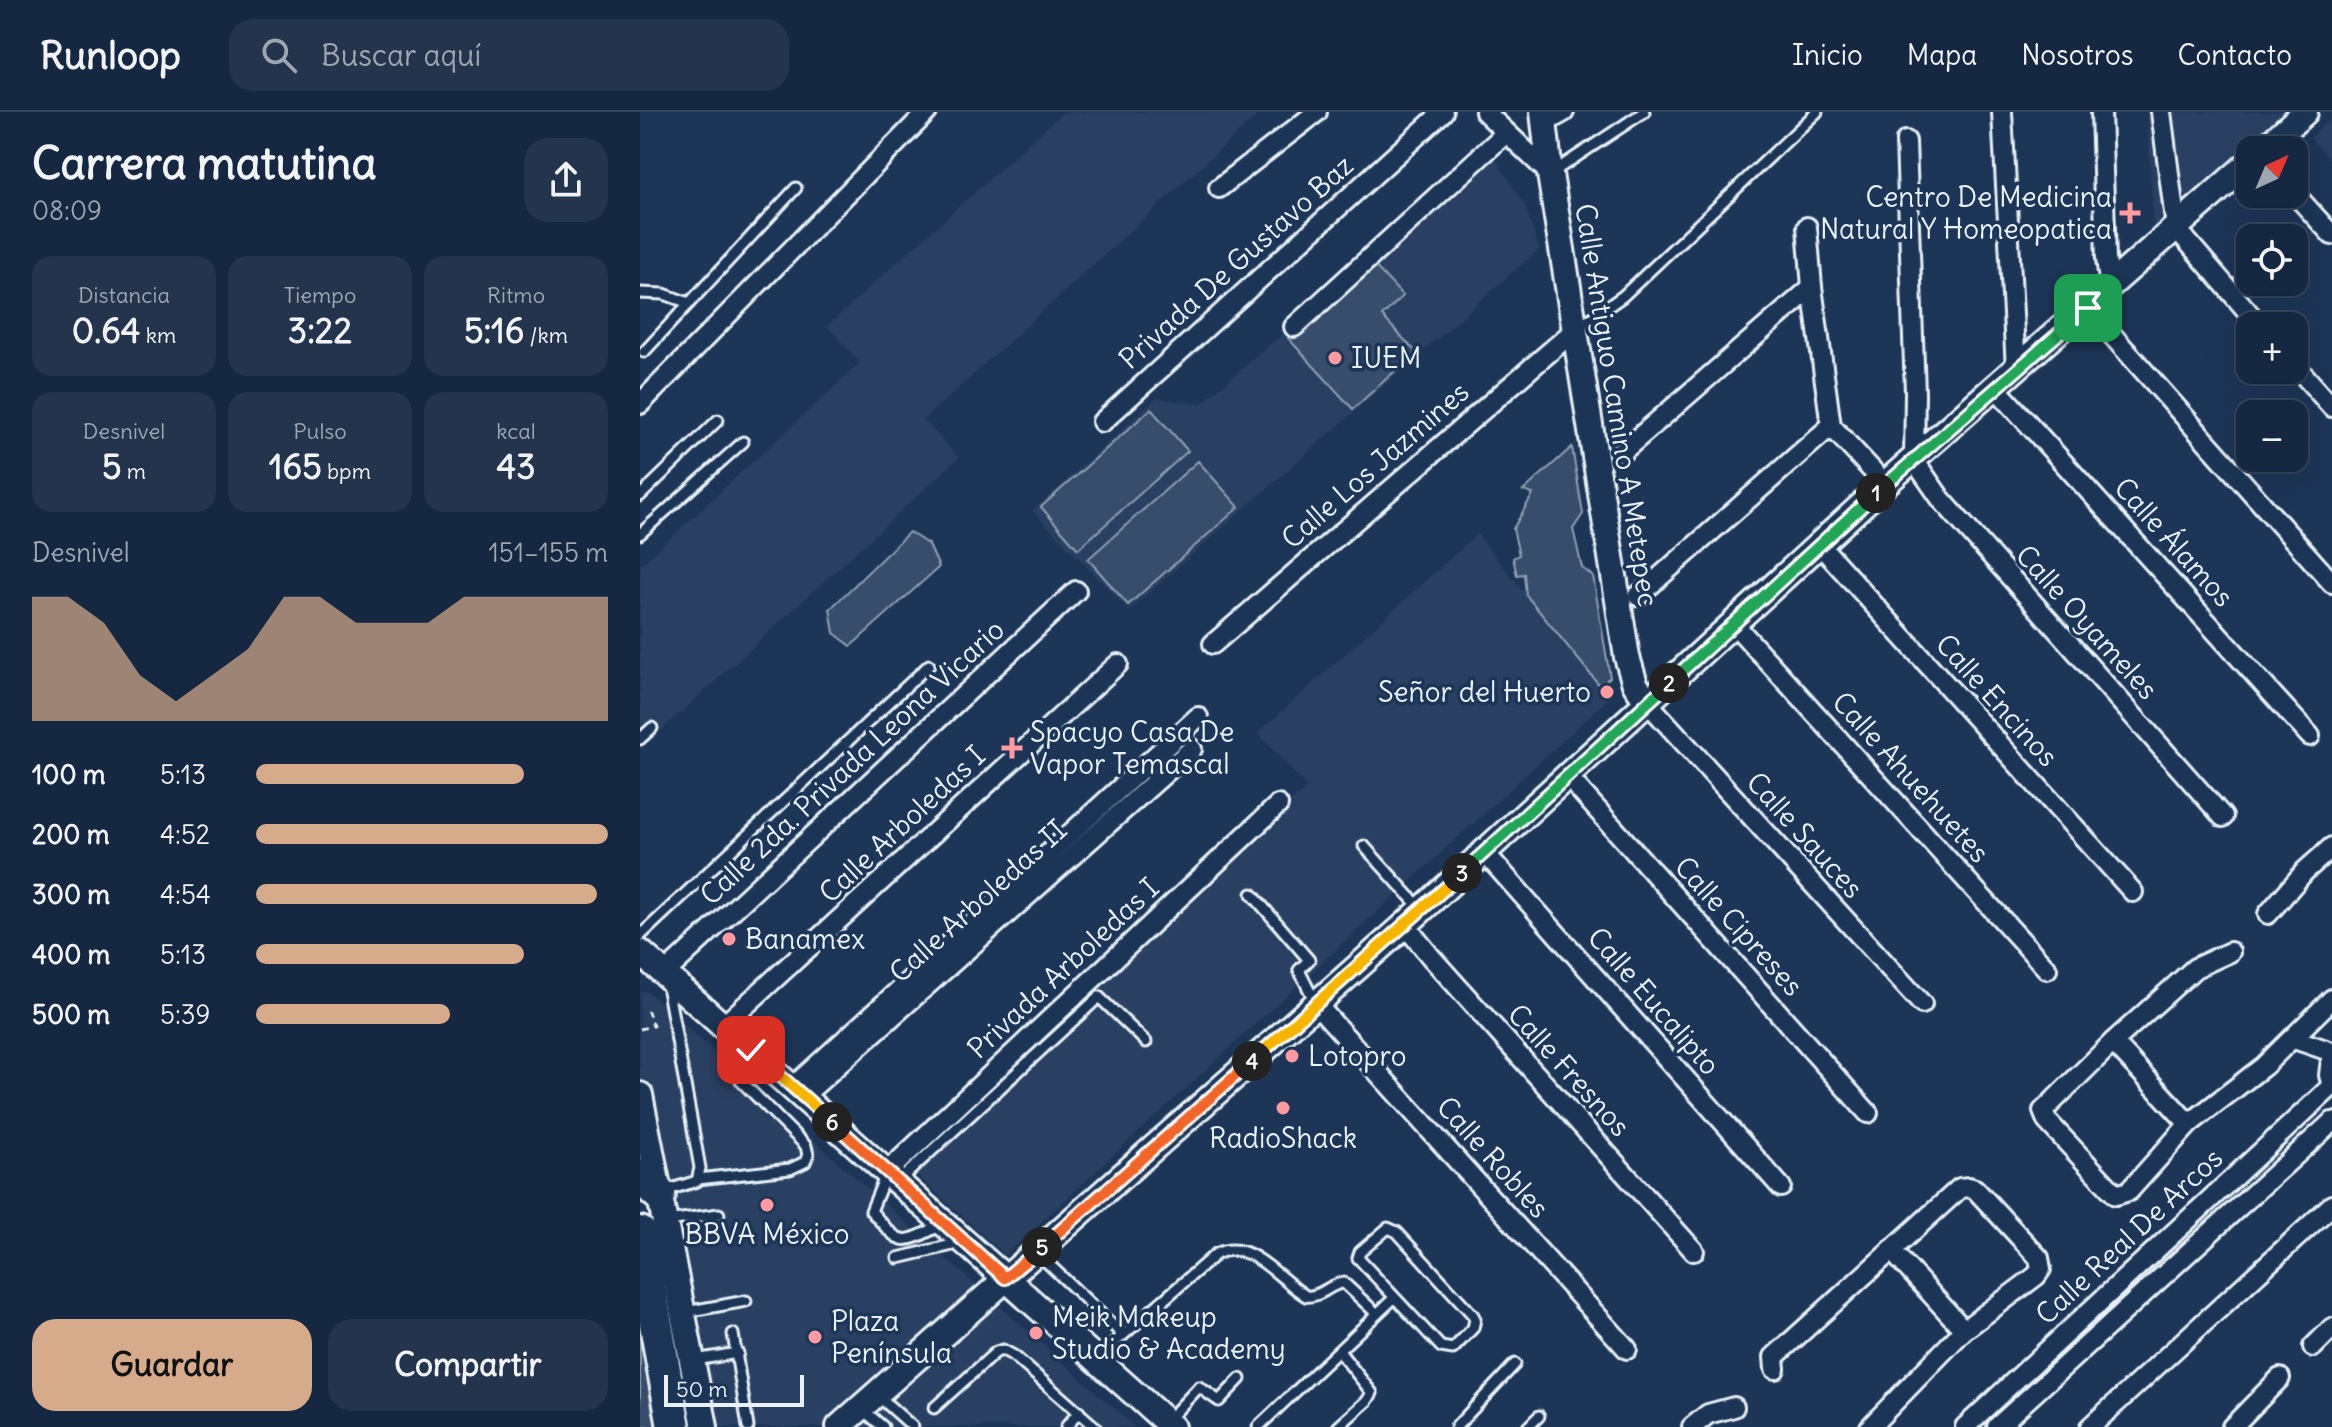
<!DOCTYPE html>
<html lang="es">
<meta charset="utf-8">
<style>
body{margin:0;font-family:Delius,sans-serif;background:#23344c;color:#f1f3f6;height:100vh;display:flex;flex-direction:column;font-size:30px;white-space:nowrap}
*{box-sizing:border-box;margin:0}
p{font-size:26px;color:#9ea6b1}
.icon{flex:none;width:44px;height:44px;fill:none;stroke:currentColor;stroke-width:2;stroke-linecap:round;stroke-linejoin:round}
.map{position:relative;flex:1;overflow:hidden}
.details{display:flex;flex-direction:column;background:#162841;width:640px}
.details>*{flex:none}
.needle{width:52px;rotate:44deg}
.fabs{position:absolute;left:1596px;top:24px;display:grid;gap:16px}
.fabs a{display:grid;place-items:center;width:72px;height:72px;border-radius:16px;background:#162841;box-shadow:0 8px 32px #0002,0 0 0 2px #35445a;font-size:40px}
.scale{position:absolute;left:24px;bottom:20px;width:140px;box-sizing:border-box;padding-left:8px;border:4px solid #e8f1f8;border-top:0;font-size:22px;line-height:28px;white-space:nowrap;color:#e8f1f8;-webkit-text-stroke:6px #1d3557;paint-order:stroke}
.pin{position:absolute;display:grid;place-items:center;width:68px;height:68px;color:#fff;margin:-34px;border-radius:16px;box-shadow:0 4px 12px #0006}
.km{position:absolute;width:40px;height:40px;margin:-20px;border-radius:50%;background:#222;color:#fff;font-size:22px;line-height:40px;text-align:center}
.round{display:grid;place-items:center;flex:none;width:84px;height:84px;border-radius:24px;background:#23344c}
.head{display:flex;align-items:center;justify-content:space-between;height:136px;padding:0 32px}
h1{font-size:44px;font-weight:700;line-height:60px}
.stats{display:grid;grid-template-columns:repeat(3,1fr);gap:12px;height:136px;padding:8px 32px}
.stats div{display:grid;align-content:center;border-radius:20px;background:#23344c;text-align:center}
.stats b{font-size:34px;font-weight:700}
.stats small{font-size:22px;font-weight:400}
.stats p{font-size:22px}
.chart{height:224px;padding:16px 32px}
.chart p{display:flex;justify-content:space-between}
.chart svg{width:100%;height:144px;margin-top:8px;fill:#d6ab8b;opacity:.7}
.action{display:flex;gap:16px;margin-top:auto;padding:16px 32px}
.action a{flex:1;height:92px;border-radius:24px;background:#d6ab8b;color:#111;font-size:32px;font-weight:700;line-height:92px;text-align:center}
.action a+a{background:#23344c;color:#f1f3f6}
ul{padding:0 32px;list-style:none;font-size:26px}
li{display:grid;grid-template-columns:128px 96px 1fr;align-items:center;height:60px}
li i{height:20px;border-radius:10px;background:#d6ab8b}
header{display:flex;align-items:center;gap:48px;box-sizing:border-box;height:112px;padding:0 40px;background:#162841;border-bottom:2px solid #35445a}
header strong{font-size:38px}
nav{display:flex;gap:44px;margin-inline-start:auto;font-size:28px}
.search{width:560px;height:72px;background:#23344c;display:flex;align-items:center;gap:20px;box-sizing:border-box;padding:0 28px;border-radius:24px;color:#9ea6b1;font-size:30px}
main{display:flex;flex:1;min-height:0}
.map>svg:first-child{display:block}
</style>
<header>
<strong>Runloop</strong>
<div class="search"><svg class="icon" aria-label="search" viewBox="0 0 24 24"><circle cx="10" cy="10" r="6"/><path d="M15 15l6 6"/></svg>Buscar aquí</div>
<nav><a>Inicio</a><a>Mapa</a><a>Nosotros</a><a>Contacto</a></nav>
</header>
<main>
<section class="details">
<div class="head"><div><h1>Carrera matutina</h1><p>08:09</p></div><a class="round"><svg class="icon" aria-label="share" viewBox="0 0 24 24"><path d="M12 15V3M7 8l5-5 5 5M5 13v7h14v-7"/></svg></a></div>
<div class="stats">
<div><p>Distancia</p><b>0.64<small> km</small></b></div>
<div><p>Tiempo</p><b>3:22</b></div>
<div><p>Ritmo</p><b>5:16<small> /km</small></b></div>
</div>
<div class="stats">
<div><p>Desnivel</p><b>5<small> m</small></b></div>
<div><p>Pulso</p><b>165<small> bpm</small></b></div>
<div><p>kcal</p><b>43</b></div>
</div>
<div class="chart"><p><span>Desnivel</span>151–155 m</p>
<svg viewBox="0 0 160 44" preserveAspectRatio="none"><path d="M0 44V6L10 6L20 14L30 30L40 38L50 30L60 22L70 6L80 6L90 14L100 14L110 14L120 6L130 6L140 6L150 6L160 6V44z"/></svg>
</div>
<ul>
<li><b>100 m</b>5:13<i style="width:76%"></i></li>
<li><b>200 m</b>4:52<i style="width:100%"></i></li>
<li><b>300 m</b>4:54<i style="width:97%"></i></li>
<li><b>400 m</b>5:13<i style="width:76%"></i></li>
<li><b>500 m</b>5:39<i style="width:55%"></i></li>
</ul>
<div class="action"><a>Guardar</a><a>Compartir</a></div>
</section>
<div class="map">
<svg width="1692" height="1315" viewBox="0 0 1692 1315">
<rect width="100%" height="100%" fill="#1d3557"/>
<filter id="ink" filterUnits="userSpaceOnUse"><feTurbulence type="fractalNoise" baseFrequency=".0125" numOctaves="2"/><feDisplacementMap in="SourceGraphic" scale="16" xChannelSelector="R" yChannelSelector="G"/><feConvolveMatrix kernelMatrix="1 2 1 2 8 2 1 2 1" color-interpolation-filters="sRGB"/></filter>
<g filter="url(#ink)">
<g fill="#2a4162">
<path d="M423,0H621L283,308L319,346L0,638V454L220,251L187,214Z"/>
<path d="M1507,0H1652L1514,126Z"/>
<path d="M1692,5V49L1670,26Z"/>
<path d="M850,38L885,94L899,137L489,498L393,399L516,286L561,292L750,130Z"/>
<path d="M837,422L969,586L365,1143L266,1053L667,675L618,621Z"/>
<path d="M6,879L58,925L495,1315H65L0,978V881Z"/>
</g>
<g fill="#374d6c" stroke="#909fb2" stroke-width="2">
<path d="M730,149L763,184L742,204L776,240L713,297L648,226Z"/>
<path d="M511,297L548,339L438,437L401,395Z"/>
<path d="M932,335L943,402L933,417L942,456L953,464L970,565L960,574L886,483L884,462L877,463L873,446L879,443L873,417L893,382L883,379Z"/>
<path d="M558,349L599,395L488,493L448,447Z"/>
<path d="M269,420L289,433L299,455L211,534L194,521L190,497Z"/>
<path d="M0,1221L17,1315H0Z"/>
</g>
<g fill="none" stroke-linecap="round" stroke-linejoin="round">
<defs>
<g id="lane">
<path d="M913,60L1004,0"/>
<path d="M0,181L24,182L49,191"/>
<path d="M936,217L983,184L1177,0"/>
<path d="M4,240L156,76"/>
<path d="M0,384L78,308"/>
<path d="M0,422L103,330"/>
<path d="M0,627L12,616"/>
<path d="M724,734L781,797"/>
<path d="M612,782L669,848L659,858L675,890"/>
<path d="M0,824L289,553"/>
<path d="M246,1062L231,1099C261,1133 259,1135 301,1113"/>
<path d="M58,1067L150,1057L165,1050L168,1043L166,1034L101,969L110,941"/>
<path d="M260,1068L459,885L506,930"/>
<path d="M25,1079L57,1069L60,1056L27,873"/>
<path d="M27,1109L79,1102"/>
<path d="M748,1116L757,1120L833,1203L835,1207L833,1216L813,1237L801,1235L718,1146L720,1140Z"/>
<path d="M396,1140L483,1223"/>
<path d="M258,1146L321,1131"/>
<path d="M45,1200L106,1189"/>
<path d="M93,1222L108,1315"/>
<path d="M458,1245L576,1142C610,1125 639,1168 666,1184C681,1186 690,1171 704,1171L737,1202"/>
<path d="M55,1248L98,1241"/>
<path d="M236,1282L273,1315"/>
<path d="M221,1296L243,1315"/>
<path d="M294,1296L356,1240L363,1238L374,1244L455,1315"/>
<path d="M528,1308L559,1275L579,1289L600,1267"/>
<path d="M426,1315L439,1300"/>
<path d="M618,1315L754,1186"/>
<path d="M698,1315L727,1289L732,1281L699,1239"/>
<path d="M816,1315L875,1252"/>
<path d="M888,1315L899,1304"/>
</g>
<g id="street">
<path d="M845,0L910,62"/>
<path d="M1362,0L1376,257"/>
<path d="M1461,0L1466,147L1470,175"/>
<path d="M1521,0L1536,116L1620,214"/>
<path d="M904,11L924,0"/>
<path d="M1266,29L1275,281L1274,348L1301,387L1583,705"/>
<path d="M579,76L677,0"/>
<path d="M1654,81L1692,123"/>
<path d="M1167,115L1172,175L1191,314L1245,372"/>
<path d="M1448,196L1692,471"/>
<path d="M654,215L866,21"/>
<path d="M1654,252L1692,295"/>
<path d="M1355,275L1670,624"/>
<path d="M0,292L287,0"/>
<path d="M462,310L803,0"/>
<path d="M982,340L1172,175"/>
<path d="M1180,433L1493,780"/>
<path d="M998,484L1191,314"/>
<path d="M1093,511L1407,857"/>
<path d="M573,532L936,217"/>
<path d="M1008,591L1282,892"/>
<path d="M928,665L1228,1001"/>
<path d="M845,741L1141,1075"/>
<path d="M1628,802L1665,759L1692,735"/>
<path d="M765,813L791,845L1054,1139"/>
<path d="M1590,840L1555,856L1473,930L1403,999L1407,1009L1476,1083L1489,1079L1549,1012L1624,954L1692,887"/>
<path d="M25,861L436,479"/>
<path d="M676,892L987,1237"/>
<path d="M83,914L478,552"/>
<path d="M1654,927L1692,940L1689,963L1692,974"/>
<path d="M1473,930L1549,1012"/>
<path d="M153,975L558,605"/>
<path d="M163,984L552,637"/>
<path d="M247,1060L638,693"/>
<path d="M1251,1138L1324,1218"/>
<path d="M1673,1235L1692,1216"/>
<path d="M1135,1257L1134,1245L1320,1076L1329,1075L1335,1077L1399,1146L1401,1157L1396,1164L1324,1218L1230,1315"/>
<path d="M1052,1315L1068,1302L1094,1295"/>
<path d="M1325,1315L1692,974"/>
<path d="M1357,1315L1692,1010"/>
<path d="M1450,1315L1692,1093"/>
<path d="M1592,1315L1640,1266"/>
</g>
<g id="secondary">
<path d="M903,0L910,62L987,545L995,572L1008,591"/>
<path d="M1623,38L1665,0"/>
<path d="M0,840L532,1315"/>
<path d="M0,983L65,1315"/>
<path d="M199,1315L765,813L1245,372L1610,50"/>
</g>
<g id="highway">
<path d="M0,1065L19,1082"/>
<path d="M0,1121L34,1315"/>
</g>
</defs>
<use href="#lane" stroke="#e8f1f8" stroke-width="15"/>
<use href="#street" stroke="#e8f1f8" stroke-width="24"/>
<use href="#secondary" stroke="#e8f1f8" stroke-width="30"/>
<use href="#highway" stroke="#e8f1f8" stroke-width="38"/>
<path stroke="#e8f1f8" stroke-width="3" stroke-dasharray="6 6" stroke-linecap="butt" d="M0,917L13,914L6,894"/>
<use href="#lane" stroke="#1d3557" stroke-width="9"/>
<use href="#street" stroke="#1d3557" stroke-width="18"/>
<use href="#secondary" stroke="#1d3557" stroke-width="24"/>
<use href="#highway" stroke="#1d3557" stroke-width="32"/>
</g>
</g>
<g fill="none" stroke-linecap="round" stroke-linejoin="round" filter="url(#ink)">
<defs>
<path id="split-1" d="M1236,381L1448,196"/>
<path id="split-2" d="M1029,571L1236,381"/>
<path id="split-3" d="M822,761L1029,571"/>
<path id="split-4" d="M612,949L822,761"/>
<path id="split-5" d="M402,1135L612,949"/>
<path id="split-6" d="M192,1010L365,1166L402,1135"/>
<path id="split-7" d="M111,938L192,1010"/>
</defs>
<use href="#split-1" stroke="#fff" stroke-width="16"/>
<use href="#split-2" stroke="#fff" stroke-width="16"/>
<use href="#split-3" stroke="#fff" stroke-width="16"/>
<use href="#split-4" stroke="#fff" stroke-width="16"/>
<use href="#split-5" stroke="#fff" stroke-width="16"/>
<use href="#split-6" stroke="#fff" stroke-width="16"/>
<use href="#split-7" stroke="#fff" stroke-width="16"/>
<use href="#split-1" stroke="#22a559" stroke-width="10"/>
<use href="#split-2" stroke="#22a559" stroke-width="10"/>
<use href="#split-3" stroke="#22a559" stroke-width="10"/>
<use href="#split-4" stroke="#f5b400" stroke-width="10"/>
<use href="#split-5" stroke="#f0652b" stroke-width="10"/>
<use href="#split-6" stroke="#f0652b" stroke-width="10"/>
<use href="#split-7" stroke="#f5b400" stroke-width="10"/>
</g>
<g fill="#ff9aa2" stroke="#1d3557" stroke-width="3">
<path d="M1486 89h8v8h8v8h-8v8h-8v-8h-8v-8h8z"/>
<circle cx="695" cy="246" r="8"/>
<circle cx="967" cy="580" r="8"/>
<path d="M368 624h8v8h8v8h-8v8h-8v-8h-8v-8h8z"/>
<circle cx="89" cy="827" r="8"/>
<circle cx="652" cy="944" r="8"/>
<circle cx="643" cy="996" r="8"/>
<circle cx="127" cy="1093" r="8"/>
<circle cx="396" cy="1221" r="8"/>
<circle cx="175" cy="1225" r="8"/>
</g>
<g text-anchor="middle" stroke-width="7" stroke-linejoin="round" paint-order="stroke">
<g font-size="28" fill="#e8f1f8" stroke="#1d3557" text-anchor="start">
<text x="1472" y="95" text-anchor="end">Centro De Medicina<tspan x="1472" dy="32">Natural Y Homeopatica</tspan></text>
<text x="711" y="256">IUEM</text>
<text x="951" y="590" text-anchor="end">Señor del Huerto</text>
<text x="390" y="630">Spacyo Casa De<tspan x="390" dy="32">Vapor Temascal</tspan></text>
<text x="105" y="837">Banamex</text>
<text x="668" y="954">Lotopro</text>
<text x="643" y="1036" text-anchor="middle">RadioShack</text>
<text x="127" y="1132" text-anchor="middle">BBVA México</text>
<text x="412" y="1215">Meik Makeup<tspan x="412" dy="32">Studio &amp; Academy</tspan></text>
<text x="191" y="1219">Plaza<tspan x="191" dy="32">Península</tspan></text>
</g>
<g font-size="28" fill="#e8f1f8" stroke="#1d3557">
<text transform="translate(596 150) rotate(-42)" y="10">Privada De Gustavo Baz</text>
<text transform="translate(977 293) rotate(81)" y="10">Calle Antiguo Camino A Metepec</text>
<text transform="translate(735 353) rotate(-41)" y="10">Calle Los Jazmines</text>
<text transform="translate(1534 430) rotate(48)" y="10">Calle Álamos</text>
<text transform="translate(1447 510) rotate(48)" y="10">Calle Oyameles</text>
<text transform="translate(1357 588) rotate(48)" y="10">Calle Encinos</text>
<text transform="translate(212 650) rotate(-43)" y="10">Calle 2da. Privada Leona Vicario</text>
<text transform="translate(1271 665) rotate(48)" y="10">Calle Ahuehuetes</text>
<text transform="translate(262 712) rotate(-43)" y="10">Calle Arboledas I</text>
<text transform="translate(1165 723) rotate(48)" y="10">Calle Sauces</text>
<text transform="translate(338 789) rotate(-42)" y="10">Calle Arboledas II</text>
<text transform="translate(1099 814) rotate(48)" y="10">Calle Cipreses</text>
<text transform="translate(423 856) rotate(-43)" y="10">Privada Arboledas I</text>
<text transform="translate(1014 889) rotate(49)" y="10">Calle Eucalipto</text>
<text transform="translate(929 958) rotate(48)" y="10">Calle Fresnos</text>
<text transform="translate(853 1045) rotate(48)" y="10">Calle Robles</text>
<text transform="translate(1489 1124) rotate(-43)" y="10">Calle Real De Arcos</text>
</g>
</g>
</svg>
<div class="fabs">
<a><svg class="needle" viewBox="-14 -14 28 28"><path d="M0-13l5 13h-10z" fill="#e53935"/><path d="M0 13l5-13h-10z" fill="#9ea6b1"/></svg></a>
<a><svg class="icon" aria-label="locate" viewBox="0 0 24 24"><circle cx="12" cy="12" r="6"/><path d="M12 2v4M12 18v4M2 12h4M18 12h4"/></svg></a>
<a>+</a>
<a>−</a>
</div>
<div class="scale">50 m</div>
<div class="pin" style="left:1448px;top:196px;background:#1e9e55"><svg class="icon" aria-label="arrive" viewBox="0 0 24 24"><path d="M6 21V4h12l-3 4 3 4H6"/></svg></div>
<div class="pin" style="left:111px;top:938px;background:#d93025"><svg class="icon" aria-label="check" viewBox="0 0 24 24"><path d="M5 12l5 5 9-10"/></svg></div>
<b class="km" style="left:1236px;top:381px">1</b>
<b class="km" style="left:1029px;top:571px">2</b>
<b class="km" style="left:822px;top:761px">3</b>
<b class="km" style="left:612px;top:949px">4</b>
<b class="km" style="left:402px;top:1135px">5</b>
<b class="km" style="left:192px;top:1010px">6</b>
</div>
</main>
